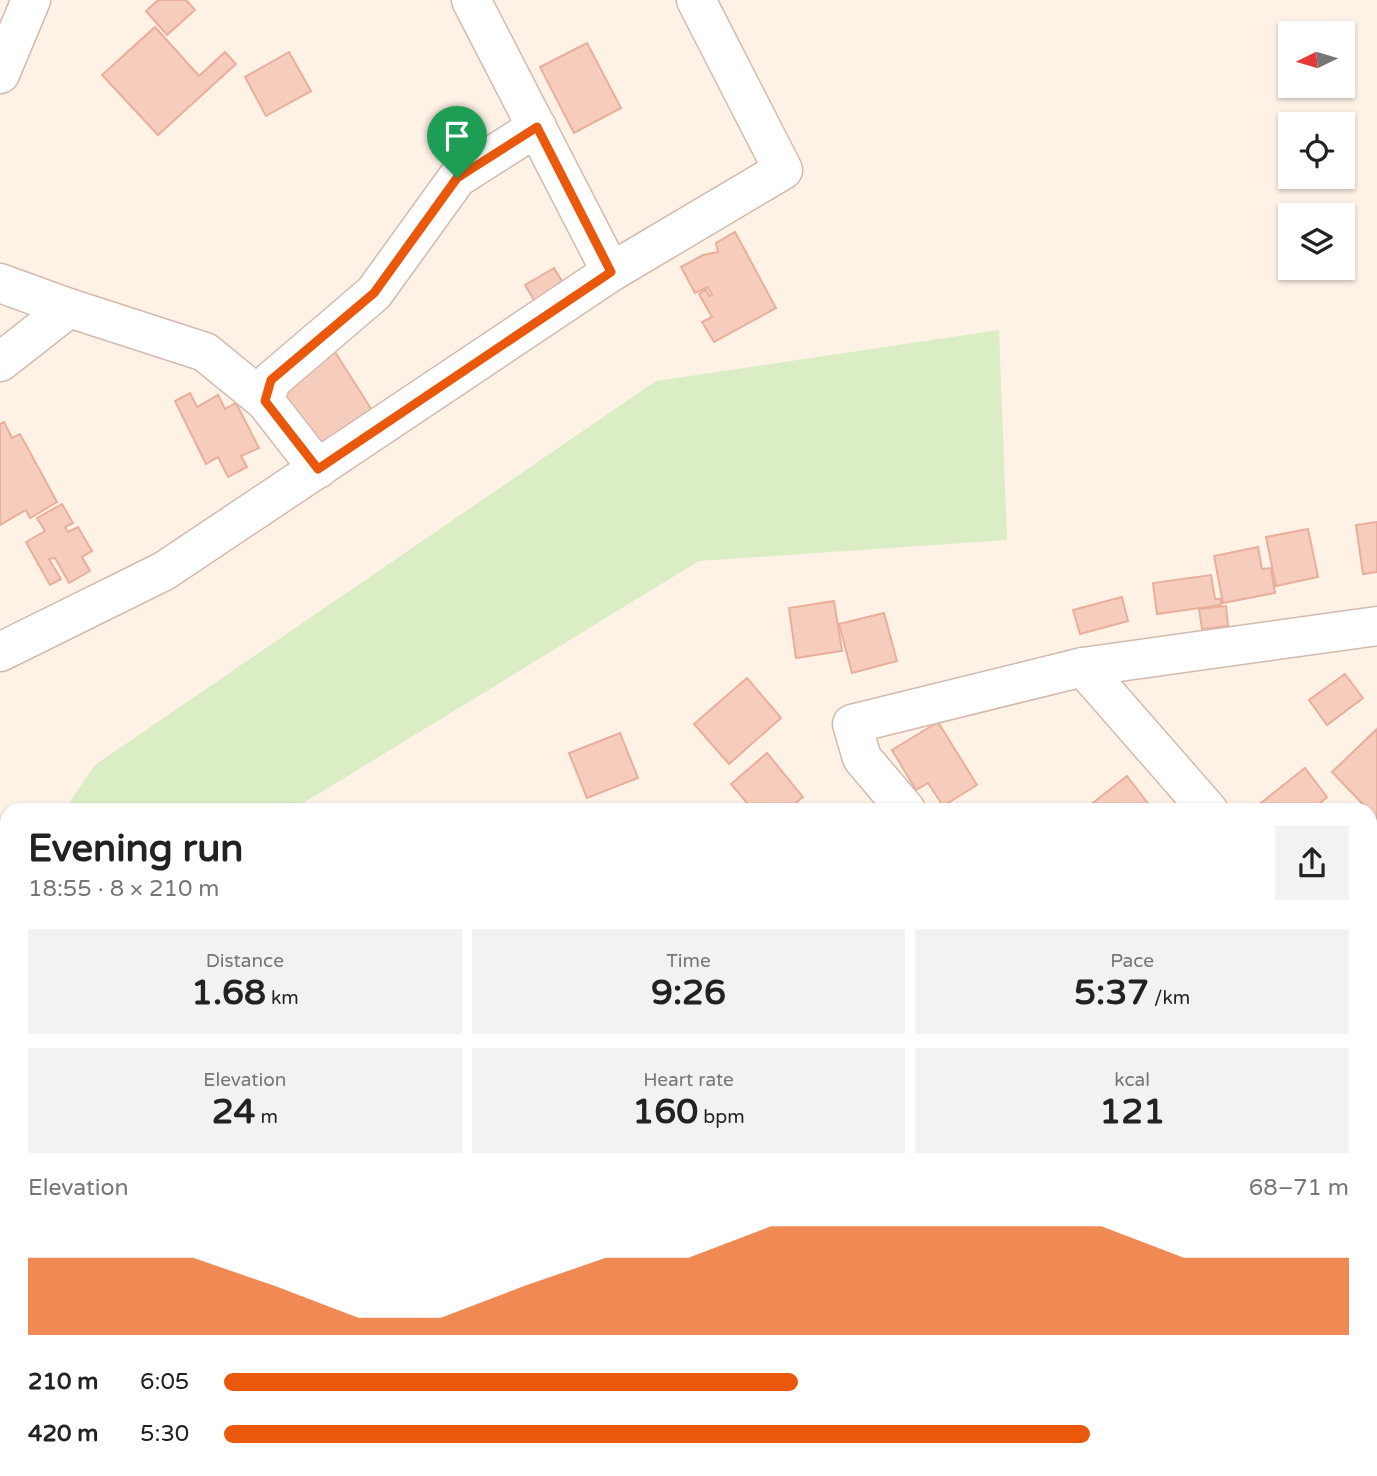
<!DOCTYPE html>
<meta charset="utf-8">
<style>
body{margin:0;font-family:"Varela Round",sans-serif;background:#f2f2f2;color:#222;height:100vh;display:flex;flex-direction:column;font-size:26px;white-space:nowrap}
*{box-sizing:border-box;margin:0}
p{font-size:23px;color:#767676}
.icon{flex:none;width:38px;height:38px;fill:none;stroke:currentColor;stroke-width:2;stroke-linecap:round;stroke-linejoin:round}
.map{position:relative;flex:1;overflow:hidden}
.panel{position:absolute;left:0px;top:803px;width:1377px;height:674px;display:flex;flex-direction:column;background:#fff;border-radius:21px 21px 0 0;box-shadow:0 2px 5px #0004}
.panel>*{flex:none}
.needle{width:46px;rotate:265deg}
.tools{position:absolute;left:1278px;top:21px;display:grid;gap:14px}
.tools a{display:grid;place-items:center;width:77px;height:77px;border-radius:0px;background:#fff;box-shadow:0 2px 5px #0004;font-size:35px}
.pin{position:absolute;display:grid;place-items:center;width:60px;height:60px;color:#fff;margin:-72px -30px;border-radius:50% 50% 50% 0;rotate:-45deg;box-shadow:0 0 7px #0007}
.pin .icon{rotate:45deg}
.round{display:grid;place-items:center;flex:none;width:74px;height:74px;border-radius:0px;background:#f2f2f2}
.headline{display:flex;align-items:center;justify-content:space-between;height:119px;padding:0 28px}
h1{font-size:38px;font-weight:700;line-height:52px}
.metrics{display:grid;grid-template-columns:repeat(3,1fr);gap:10px;height:119px;padding:7px 28px}
.metrics div{display:grid;align-content:center;border-radius:0px;background:#f2f2f2;text-align:center}
.metrics b{font-size:35px;font-weight:700}
.metrics small{font-size:19px;font-weight:400}
.metrics p{font-size:19px}
.chart{height:196px;padding:14px 28px}
.chart p{display:flex;justify-content:space-between}
.chart svg{width:100%;height:126px;margin-top:7px;fill:#ea580c;opacity:.7}
ul{padding:0 28px;list-style:none;font-size:23px}
li{display:grid;grid-template-columns:112px 84px 1fr;align-items:center;height:52px}
li i{height:18px;border-radius:9px;background:#ea580c}
.map>svg:first-child{display:block}
</style>
<div class="map">
<svg width="1377" height="1476" viewBox="0 0 1377 1476">
<rect width="100%" height="100%" fill="#fef2e7"/>
<g fill="#daedc4">
<path d="M999,330L1007,540L699,561L292,810H64L95,765L656,381Z"/>
<path d="M7,893V974L0,975V904Z"/>
</g>
<g fill="#f6ccbd" stroke="#eaaf9c" stroke-width="2">
<path d="M158,0H186L195,10L167,35L146,11Z"/>
<path d="M155,27L199,76L225,52L236,64L158,135L102,75Z"/>
<path d="M587,43L621,108L574,133L540,67Z"/>
<path d="M289,52L311,91L266,116L245,77Z"/>
<path d="M735,232L776,308L714,342L702,322L712,317L699,294L706,290L709,296L712,295L708,287L695,293L681,267L703,255L718,252L716,243Z"/>
<path d="M554,268L566,288L537,305L525,285Z"/>
<path d="M335,352L373,412L311,452L272,393Z"/>
<path d="M190,393L197,407L218,395L225,409L236,403L259,448L241,456L247,467L228,477L218,457L206,464L175,401Z"/>
<path d="M4,422L12,438L20,434L57,502L30,518L26,510L0,525V424Z"/>
<path d="M62,504L73,523L65,527L68,532L78,527L92,551L82,557L90,571L69,583L55,558L49,559L61,579L50,585L26,542L45,531L37,518Z"/>
<path d="M1377,522V572L1363,574L1356,525Z"/>
<path d="M1308,529L1318,577L1276,586L1266,537Z"/>
<path d="M1258,547L1262,569L1271,568L1275,593L1223,603L1214,556Z"/>
<path d="M1211,575L1215,599H1221V605L1157,614L1153,583Z"/>
<path d="M1122,597L1128,621L1080,634L1073,610Z"/>
<path d="M834,601L842,651L796,658L789,608Z"/>
<path d="M1226,606L1228,626L1202,629L1199,609Z"/>
<path d="M884,613L897,661L852,673L839,624Z"/>
<path d="M1345,674L1363,698L1327,725L1309,700Z"/>
<path d="M747,678L781,718L729,764L694,724Z"/>
<path d="M938,722L977,785L943,806L928,783L916,790L892,750Z"/>
<path d="M1377,729V819L1332,772Z"/>
<path d="M620,733L638,778L587,798L569,753Z"/>
<path d="M767,753L803,797L787,810H753L731,784Z"/>
<path d="M1305,768L1327,797L1313,809L1315,810H1252Z"/>
<path d="M1127,776L1153,810H1084Z"/>
<path d="M1377,882V915L1376,916L1370,905V886Z"/>
<path d="M1370,1071L1377,1079V1110L1370,1115Z"/>
<path d="M1377,1122V1165L1370,1158V1129Z"/>
<path d="M1377,1237V1301L1372,1305L1370,1302V1242Z"/>
<path d="M1377,1455V1476H1348L1357,1470H1370V1460Z"/>
<path d="M420,1470H458L460,1476H421Z"/>
<path d="M638,1470H706L711,1476H642Z"/>
</g>
<g fill="none" stroke-linecap="round" stroke-linejoin="round">
<defs>
<g id="minor">
<path d="M471,0L611,272"/>
<path d="M0,74L31,0"/>
<path d="M0,283L69,308L205,352L265,401"/>
<path d="M0,362L69,308"/>
<path d="M318,469L265,401L271,381L374,293L457,178L537,127"/>
<path d="M0,652L164,571L611,272L783,170L696,0"/>
<path d="M1083,667L1377,626"/>
<path d="M906,810L862,758L852,724L1083,667L1208,810"/>
<path d="M1370,997L1377,1005"/>
<path d="M0,1237L7,1245"/>
<path d="M1370,1351L1377,1358"/>
<path d="M217,1470L221,1476"/>
<path d="M471,1476V1470"/>
</g>
</defs>
<use href="#minor" stroke="#d4baae" stroke-width="41"/>
<use href="#minor" stroke="#fff" stroke-width="38"/>
</g>
<g fill="none" stroke-linecap="round" stroke-linejoin="round">
<defs>
<path id="route" d="M537,127L611,272L318,469L265,401L271,380L374,293L457,178Z"/>
</defs>
<use href="#route" stroke="#fff" stroke-width="14"/>
<use href="#route" stroke="#ea580c" stroke-width="9"/>
</g>
</svg>
<div class="tools">
<a><svg class="needle" viewBox="-14 -14 28 28"><path d="M0-13l5 13h-10z" fill="#e53935"/><path d="M0 13l5-13h-10z" fill="#767676"/></svg></a>
<a><svg class="icon" aria-label="locate" viewBox="0 0 24 24"><circle cx="12" cy="12" r="6"/><path d="M12 2v4M12 18v4M2 12h4M18 12h4"/></svg></a>
<a><svg class="icon" aria-label="layers" viewBox="0 0 24 24"><path d="M12 4l9 5-9 5-9-5zM3 14l9 5 9-5"/></svg></a>
</div>
<div class="pin" style="left:457px;top:178px;background:#1e9e55"><svg class="icon" aria-label="arrive" viewBox="0 0 24 24"><path d="M6 21V4h12l-3 4 3 4H6"/></svg></div>
<section class="panel">
<div class="headline"><div><h1>Evening run</h1><p>18:55 · 8 × 210 m</p></div><a class="round"><svg class="icon" aria-label="share" viewBox="0 0 24 24"><path d="M12 15V3M7 8l5-5 5 5M5 13v7h14v-7"/></svg></a></div>
<div class="metrics">
<div><p>Distance</p><b>1.68<small> km</small></b></div>
<div><p>Time</p><b>9:26</b></div>
<div><p>Pace</p><b>5:37<small> /km</small></b></div>
</div>
<div class="metrics">
<div><p>Elevation</p><b>24<small> m</small></b></div>
<div><p>Heart rate</p><b>160<small> bpm</small></b></div>
<div><p>kcal</p><b>121</b></div>
</div>
<div class="chart"><p><span>Elevation</span>68–71 m</p>
<svg viewBox="0 0 160 44" preserveAspectRatio="none"><path d="M0 44V17L10 17L20 17L30 27L40 38L50 38L60 27L70 17L80 17L90 6L100 6L110 6L120 6L130 6L140 17L150 17L160 17V44z"/></svg>
</div>
<ul>
<li><b>210 m</b>6:05<i style="width:51%"></i></li>
<li><b>420 m</b>5:30<i style="width:77%"></i></li>
</ul>
</section>
</div>
